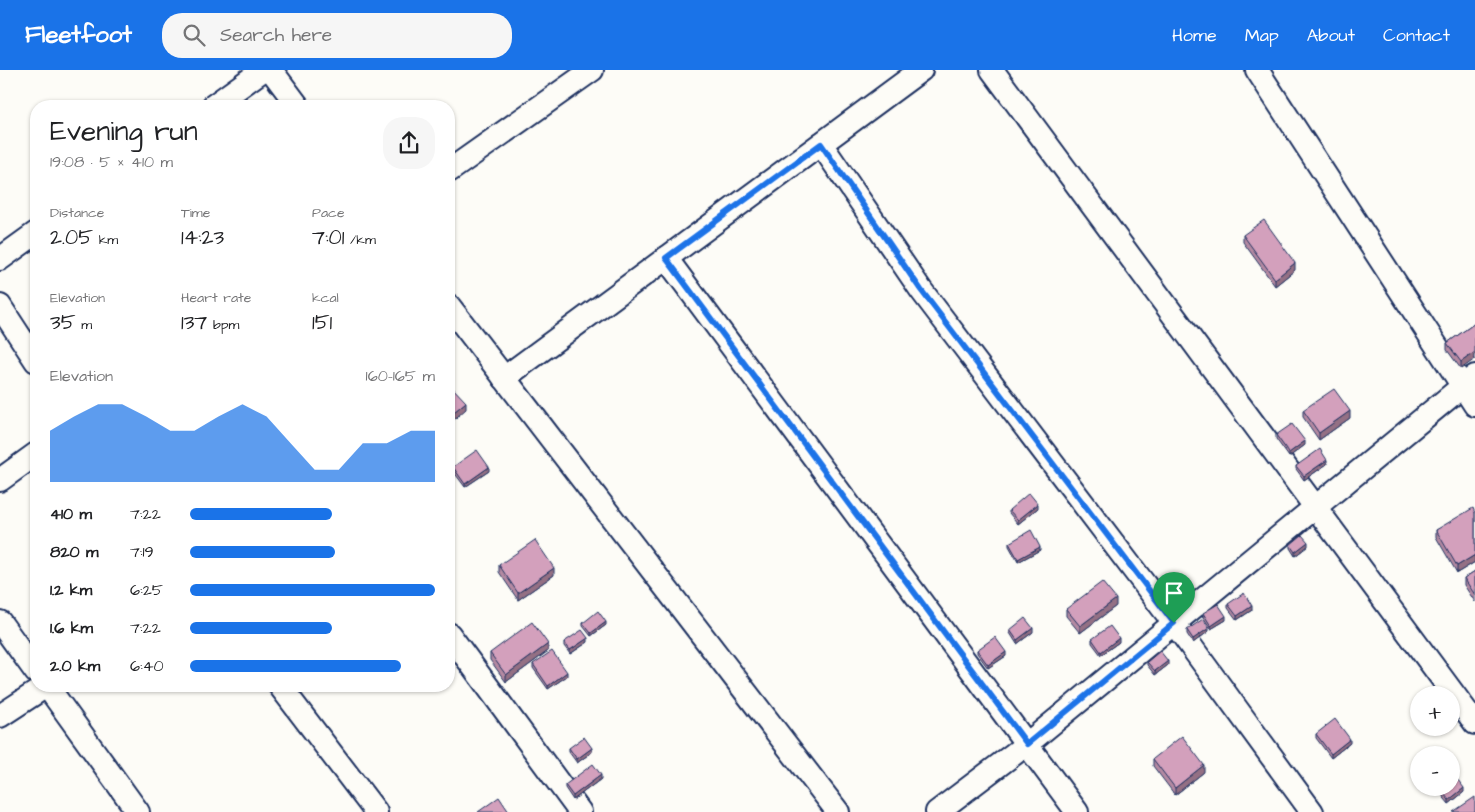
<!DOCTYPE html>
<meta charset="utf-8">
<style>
body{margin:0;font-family:"Architects Daughter",sans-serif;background:#f6f6f6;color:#202124;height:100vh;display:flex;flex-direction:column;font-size:19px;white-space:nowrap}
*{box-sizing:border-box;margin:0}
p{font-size:16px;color:#757577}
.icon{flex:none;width:28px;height:28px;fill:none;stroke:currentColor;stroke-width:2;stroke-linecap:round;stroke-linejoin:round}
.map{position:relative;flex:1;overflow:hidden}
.side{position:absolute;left:30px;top:30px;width:425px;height:592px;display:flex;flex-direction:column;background:#fff;border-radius:20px;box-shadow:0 1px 4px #0004}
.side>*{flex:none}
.buttons{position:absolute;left:1410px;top:616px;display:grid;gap:10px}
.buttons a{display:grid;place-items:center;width:50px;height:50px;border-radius:50%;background:#fff;box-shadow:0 1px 4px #0004;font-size:25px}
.pin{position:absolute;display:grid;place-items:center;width:42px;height:42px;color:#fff;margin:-51px -21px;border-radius:50% 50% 50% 0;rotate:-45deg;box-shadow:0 0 5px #0007}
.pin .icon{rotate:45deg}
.round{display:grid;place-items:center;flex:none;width:52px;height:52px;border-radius:20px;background:#f6f6f6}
.summary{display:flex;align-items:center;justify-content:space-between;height:85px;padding:0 20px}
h1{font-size:28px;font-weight:600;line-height:38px}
.stats{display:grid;grid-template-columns:repeat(3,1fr);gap:8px;height:85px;padding:5px 20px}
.stats div{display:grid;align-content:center}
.stats b{font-size:21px;font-weight:600}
.stats small{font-size:14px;font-weight:400}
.stats p{font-size:14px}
.chart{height:140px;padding:10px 20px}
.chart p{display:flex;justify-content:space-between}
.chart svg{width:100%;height:90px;margin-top:5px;fill:#1a73e8;opacity:.7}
ul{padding:0 20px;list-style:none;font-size:16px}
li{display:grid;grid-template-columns:80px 60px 1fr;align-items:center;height:38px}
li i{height:12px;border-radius:6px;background:#1a73e8}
header{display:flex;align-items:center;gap:30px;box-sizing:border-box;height:70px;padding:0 25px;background:#1a73e8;color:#fff}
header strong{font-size:24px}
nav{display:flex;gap:28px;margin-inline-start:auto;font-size:18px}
.search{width:350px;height:45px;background:#f6f6f6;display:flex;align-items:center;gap:12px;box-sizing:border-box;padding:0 18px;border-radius:20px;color:#757577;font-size:19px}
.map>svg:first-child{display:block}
</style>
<header>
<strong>Fleetfoot</strong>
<div class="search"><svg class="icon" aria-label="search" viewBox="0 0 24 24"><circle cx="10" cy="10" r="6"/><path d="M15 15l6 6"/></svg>Search here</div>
<nav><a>Home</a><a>Map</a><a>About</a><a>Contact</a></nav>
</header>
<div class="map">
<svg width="1475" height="742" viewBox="0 0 1475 742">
<rect width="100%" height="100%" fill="#fdfcf7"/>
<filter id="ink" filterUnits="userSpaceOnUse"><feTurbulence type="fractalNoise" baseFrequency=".02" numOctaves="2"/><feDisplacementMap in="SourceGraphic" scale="10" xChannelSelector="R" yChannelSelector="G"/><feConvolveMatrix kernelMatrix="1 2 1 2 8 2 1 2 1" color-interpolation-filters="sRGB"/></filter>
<g filter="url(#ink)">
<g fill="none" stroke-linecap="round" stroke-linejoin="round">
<defs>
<g id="street">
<path d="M271,0L298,36"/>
<path d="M992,0L1475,653"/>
<path d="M1257,0L1475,335"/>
<path d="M213,36L263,0"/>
<path d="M821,74L921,220L1174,553L1312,742"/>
<path d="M449,101L592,0"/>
<path d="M666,188L1077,742"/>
<path d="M0,189L36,163"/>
<path d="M0,236L36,291"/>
<path d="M449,236L838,742"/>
<path d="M504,308L921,0"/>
<path d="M0,410L36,384"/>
<path d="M0,552L36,602"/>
<path d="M449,564L580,742"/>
<path d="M47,616L138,742"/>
<path d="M280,616L376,742"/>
<path d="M0,646L46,616"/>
<path d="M937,742L1027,674L1475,306"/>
</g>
</defs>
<use href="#street" stroke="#1b2f5e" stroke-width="26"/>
<use href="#street" stroke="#fdfcf7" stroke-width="22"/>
</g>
<g fill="#b58aa2" stroke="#1b2f5e">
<path d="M1243,165L1295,200L1275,216L1243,172Z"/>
<path d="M1475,253L1461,299L1447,280V273Z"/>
<path d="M1303,340L1350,348L1319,370L1303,347Z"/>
<path d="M1276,365L1305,375L1289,387L1276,369Z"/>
<path d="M1327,394L1304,410L1296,399V396Z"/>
<path d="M453,397L489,401L465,417L453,401Z"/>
<path d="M1038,438L1018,454L1009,443V440Z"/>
<path d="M1475,443V492L1457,503L1436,467V460Z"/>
<path d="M1009,473L1040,480L1018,492L1009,476Z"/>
<path d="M1290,475L1308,476L1295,486L1290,478Z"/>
<path d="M499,495L554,505L518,530L499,502Z"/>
<path d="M1475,501V532L1464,515V508Z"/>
<path d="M1228,534L1252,540L1237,550L1228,538Z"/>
<path d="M1116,536L1080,563L1066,546V539Z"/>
<path d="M1203,543L1226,550L1211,559L1203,547Z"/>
<path d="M583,553L606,555L591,566L583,556Z"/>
<path d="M1010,560L1033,562L1017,574L1010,563Z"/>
<path d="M1187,560L1209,561L1193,573L1187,564Z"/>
<path d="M1092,569L1119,572L1101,585L1092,573Z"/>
<path d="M564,572H588L570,584L564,576Z"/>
<path d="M977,580L1006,586L988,598L977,583Z"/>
<path d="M548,581L506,612L490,590V583Z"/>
<path d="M1147,592L1168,595L1155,605L1147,595Z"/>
<path d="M533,594L567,606L548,619L533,598Z"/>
<path d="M1316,664L1350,673L1331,688L1316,668Z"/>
<path d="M569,678L592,682L577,693L569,682Z"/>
<path d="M1153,689L1204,702L1175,725L1153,696Z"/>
<path d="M601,709L573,730L565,718V715Z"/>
<path d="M1436,718H1451L1464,722L1449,734Z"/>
</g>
<g fill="#947084" stroke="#1b2f5e">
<path d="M1295,193V200L1275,216V209Z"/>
<path d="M1475,282V289L1461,299V292Z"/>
<path d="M466,332V339L449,354V346Z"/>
<path d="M1350,341V348L1319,370V363Z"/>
<path d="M1305,371V375L1289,387V383Z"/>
<path d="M1327,390V394L1304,410V406Z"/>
<path d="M489,397V401L465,417V414Z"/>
<path d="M1038,434V438L1018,454V450Z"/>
<path d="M1308,472V476L1295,486V482Z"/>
<path d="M1040,477V480L1018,492V489Z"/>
<path d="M1475,485V492L1457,503V496Z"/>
<path d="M554,498V505L518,530V523Z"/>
<path d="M1116,529V536L1080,563V556Z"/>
<path d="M1252,536V540L1237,550V546Z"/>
<path d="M1226,546V550L1211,559V556Z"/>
<path d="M606,552V555L591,566V563Z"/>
<path d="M1033,558V562L1017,574V570Z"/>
<path d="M1209,558V561L1193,573V569Z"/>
<path d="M588,568V572L570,584V580Z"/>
<path d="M1119,568V572L1101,585V582Z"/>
<path d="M548,574V581L506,612V605Z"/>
<path d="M1006,582V586L988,598V595Z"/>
<path d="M1168,591V595L1155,605V601Z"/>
<path d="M567,602V606L548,619V616Z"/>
<path d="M1350,669V673L1331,688V684Z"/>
<path d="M592,678V682L577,693V689Z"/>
<path d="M1204,695V702L1175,725V718Z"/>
<path d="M601,705V709L573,730V726Z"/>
<path d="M1464,718V722L1449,734V730Z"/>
</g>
<g fill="#d3a0bc" stroke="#1b2f5e">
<path d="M1264,150L1295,193L1275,209L1243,165Z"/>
<path d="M1475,253V282L1461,292L1447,273Z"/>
<path d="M451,316L466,332L449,346V318Z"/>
<path d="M1334,319L1350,341L1319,363L1303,340Z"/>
<path d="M1292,354L1305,371L1289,383L1276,365Z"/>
<path d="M1320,379L1327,390L1304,406L1296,396Z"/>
<path d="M477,380L489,397L465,414L453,397Z"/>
<path d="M1029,423L1038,434L1018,450L1009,440Z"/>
<path d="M1473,438L1475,443V485L1457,496L1436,460Z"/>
<path d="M1031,460L1040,477L1018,489L1009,473Z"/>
<path d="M1302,465L1308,472L1295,482L1290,475Z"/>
<path d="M535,470L554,498L518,523L499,495Z"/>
<path d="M1475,501V525L1464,508Z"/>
<path d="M1102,512L1116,529L1080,556L1066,539Z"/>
<path d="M1244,523L1252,536L1237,546L1228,534Z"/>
<path d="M1218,534L1226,546L1211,556L1203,543Z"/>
<path d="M598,541L606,552L591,563L583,553Z"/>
<path d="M1025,548L1033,558L1017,570L1010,560Z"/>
<path d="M1203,549L1209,558L1193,569L1187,560Z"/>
<path d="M532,552L548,574L506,605L490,583Z"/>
<path d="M1110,556L1119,568L1101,582L1092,569Z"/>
<path d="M582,560L588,568L570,580L564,572Z"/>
<path d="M995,567L1006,582L988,595L977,580Z"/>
<path d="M552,581L567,602L548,616L533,594Z"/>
<path d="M1160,581L1168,591L1155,601L1147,592Z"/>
<path d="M1335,649L1350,669L1331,684L1316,664Z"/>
<path d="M1182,666L1204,695L1175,718L1153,689Z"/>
<path d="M584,667L592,678L577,689L569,678Z"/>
<path d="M593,694L601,705L573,726L565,715Z"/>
<path d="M1451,701L1464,718L1449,730L1439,718H1451Z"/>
<path d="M499,727L509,742H478Z"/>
<path d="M1475,727V742H1453Z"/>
</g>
</g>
<g fill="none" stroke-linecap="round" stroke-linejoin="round" filter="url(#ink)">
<defs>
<path id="route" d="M821,74L921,220L1174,553L1027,674L666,188Z"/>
</defs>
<use href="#route" stroke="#fff" stroke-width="10"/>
<use href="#route" stroke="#1a73e8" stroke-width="6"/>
</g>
</svg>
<div class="buttons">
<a>+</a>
<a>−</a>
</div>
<div class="pin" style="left:1174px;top:553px;background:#1e9e55"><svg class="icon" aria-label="arrive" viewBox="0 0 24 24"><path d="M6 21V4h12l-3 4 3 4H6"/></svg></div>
<section class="side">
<div class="summary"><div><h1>Evening run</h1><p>19:08 · 5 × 410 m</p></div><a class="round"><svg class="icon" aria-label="share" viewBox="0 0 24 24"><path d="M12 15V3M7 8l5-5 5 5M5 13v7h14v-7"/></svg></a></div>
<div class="stats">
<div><p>Distance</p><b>2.05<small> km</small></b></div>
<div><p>Time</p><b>14:23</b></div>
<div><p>Pace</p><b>7:01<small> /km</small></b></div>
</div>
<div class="stats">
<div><p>Elevation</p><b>35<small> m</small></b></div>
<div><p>Heart rate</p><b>137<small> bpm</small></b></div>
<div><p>kcal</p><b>151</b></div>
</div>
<div class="chart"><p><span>Elevation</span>160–165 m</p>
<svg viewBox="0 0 160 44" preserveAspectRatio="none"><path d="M0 44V19L10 12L20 6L30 6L40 12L50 19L60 19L70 12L80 6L90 12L100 25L110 38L120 38L130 25L140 25L150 19L160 19V44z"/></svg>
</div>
<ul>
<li><b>410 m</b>7:22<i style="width:58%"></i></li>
<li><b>820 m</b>7:19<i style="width:59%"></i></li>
<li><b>1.2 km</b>6:25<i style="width:100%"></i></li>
<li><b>1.6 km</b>7:22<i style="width:58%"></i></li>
<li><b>2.0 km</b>6:40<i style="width:86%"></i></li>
</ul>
</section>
</div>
